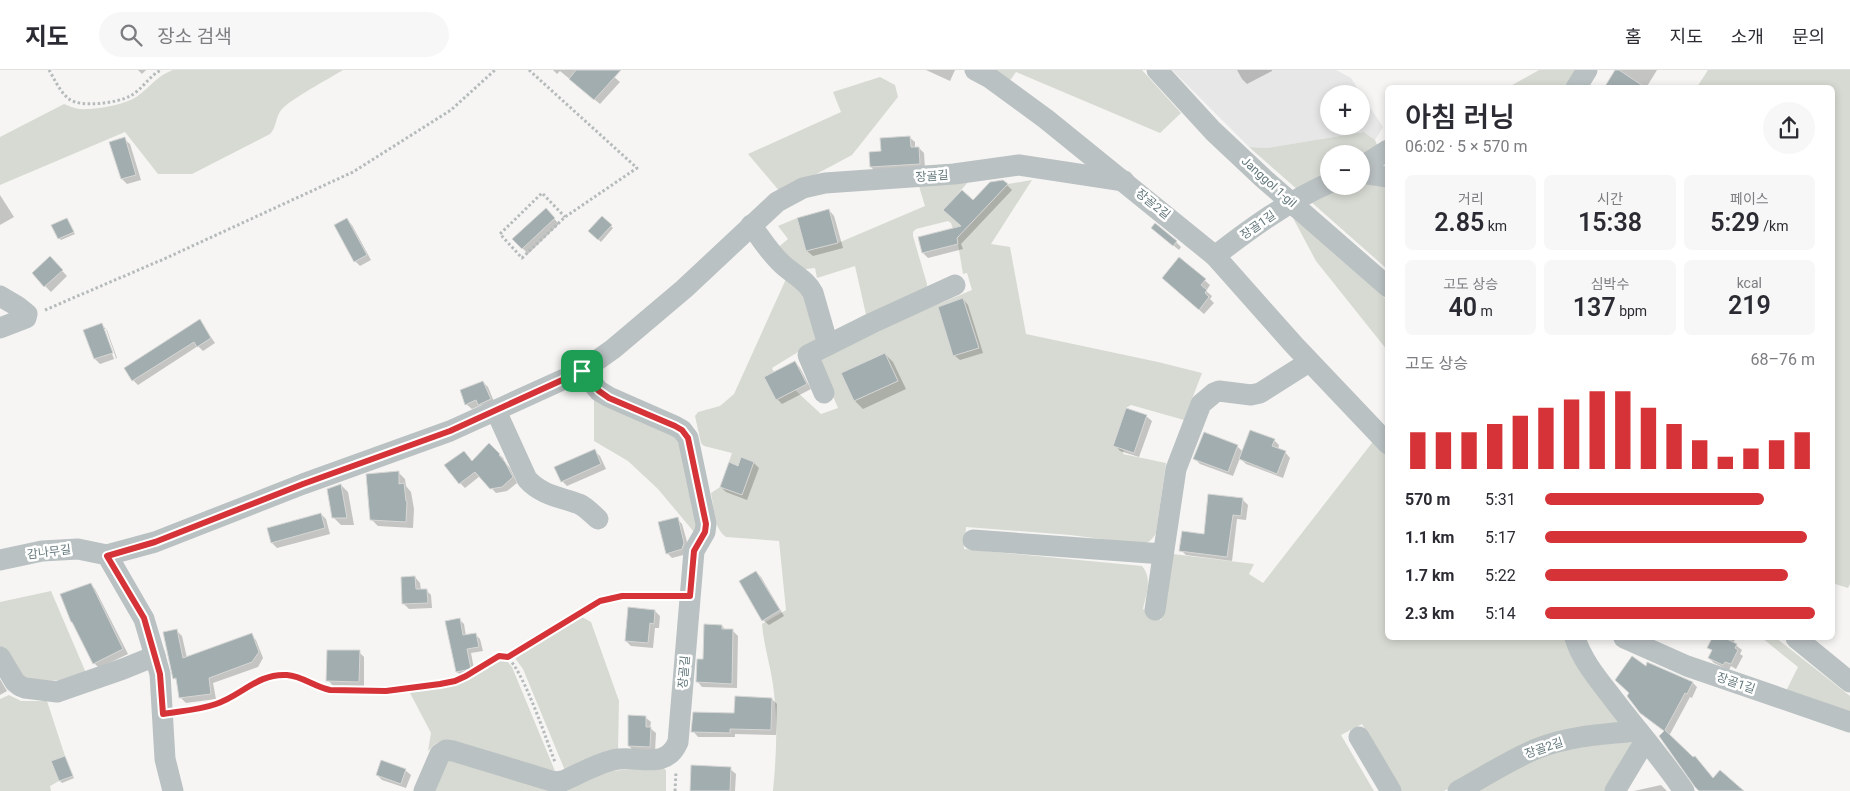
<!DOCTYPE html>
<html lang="ko">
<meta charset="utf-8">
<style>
body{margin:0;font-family:Roboto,"Noto Sans KR",sans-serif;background:#f7f7f7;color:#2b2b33;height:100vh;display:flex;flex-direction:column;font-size:19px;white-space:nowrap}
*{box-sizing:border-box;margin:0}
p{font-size:16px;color:#7c7c81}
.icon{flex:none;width:28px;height:28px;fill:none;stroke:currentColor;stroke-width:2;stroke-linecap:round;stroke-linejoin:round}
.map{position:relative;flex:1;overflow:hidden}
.drawer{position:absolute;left:1385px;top:15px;width:450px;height:555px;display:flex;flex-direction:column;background:#fff;border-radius:8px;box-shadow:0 2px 8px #0003}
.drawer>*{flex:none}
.fabs{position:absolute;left:1320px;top:15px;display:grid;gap:10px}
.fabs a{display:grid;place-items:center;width:50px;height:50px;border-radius:50%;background:#fff;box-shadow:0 2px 8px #0003;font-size:25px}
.pin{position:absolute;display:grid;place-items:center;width:42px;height:42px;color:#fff;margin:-21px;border-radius:10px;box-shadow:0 2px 8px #0006}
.round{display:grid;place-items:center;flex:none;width:52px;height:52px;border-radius:26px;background:#f7f7f7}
.summary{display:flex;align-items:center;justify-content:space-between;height:85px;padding:0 20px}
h1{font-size:28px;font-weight:600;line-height:38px}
.metrics{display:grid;grid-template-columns:repeat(3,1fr);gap:8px;height:85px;padding:5px 20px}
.metrics div{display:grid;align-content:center;border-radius:8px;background:#f7f7f7;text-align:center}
.metrics b{font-size:25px;font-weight:600}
.metrics small{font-size:14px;font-weight:400}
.metrics p{font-size:14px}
.chart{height:140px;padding:10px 20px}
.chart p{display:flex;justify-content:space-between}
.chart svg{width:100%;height:90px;margin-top:5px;stroke:#d53337;stroke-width:6}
ul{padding:0 20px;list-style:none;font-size:16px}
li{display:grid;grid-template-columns:80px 60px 1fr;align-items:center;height:38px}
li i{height:12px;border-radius:6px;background:#d53337}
header{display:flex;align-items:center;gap:30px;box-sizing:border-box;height:70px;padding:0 25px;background:#fff;border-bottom:1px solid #e1e1e2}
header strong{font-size:24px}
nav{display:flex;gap:28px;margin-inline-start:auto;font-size:18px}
.search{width:350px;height:45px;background:#f7f7f7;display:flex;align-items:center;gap:12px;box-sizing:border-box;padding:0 18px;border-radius:28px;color:#7c7c81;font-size:19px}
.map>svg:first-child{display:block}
</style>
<header>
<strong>지도</strong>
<div class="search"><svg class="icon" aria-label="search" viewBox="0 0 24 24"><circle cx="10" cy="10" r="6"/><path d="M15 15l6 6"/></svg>장소 검색</div>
<nav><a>홈</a><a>지도</a><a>소개</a><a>문의</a></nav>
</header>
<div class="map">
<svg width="1850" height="721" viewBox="0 0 1850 721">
<rect width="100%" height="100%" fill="#f6f5f3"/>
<path fill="#e6e7e6" d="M1172,0H1336L1351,8L1361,24H1329V56H1361V24L1383,57L1375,70L1364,62L1267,78L1249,77Z"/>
<g fill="#d7dad2" fill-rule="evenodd">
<path d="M173,0H343C327,10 294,27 282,39C275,47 277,57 270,64L192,104H158L125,62L0,115V67L64,34C69,36 74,38 79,39C95,40 127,35 139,25C151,16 158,5 173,0Z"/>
<path d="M987,0H1142L1181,43L1160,63L1016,2L1009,12Z"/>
<path d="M1539,0H1580L1568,17L1507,18Z"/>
<path d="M1708,0H1850V514L1848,518L1832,513V18L1697,17Z"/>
<path d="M880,7L895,15L898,27L852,85L781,123L748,84L841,42L833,22Z"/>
<path d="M1364,62L1375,70L1379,79L1361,89V84H1329V106L1299,121L1249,77L1267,78Z"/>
<path d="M1032,110L991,174L1010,177L1026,264L1158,292L1202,303L1184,350L1131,335L1126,338L1113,375L1124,379L1123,384L1166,393L1156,463C1152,470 1149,473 1141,474L1070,465L966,457L964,479L1142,496C1153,509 1146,524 1143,539L1161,550L1173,484L1254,494L1249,504L1263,513L1375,369L1387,381L1388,568H1570L1626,657L1507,686L1444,721H1401L1362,654L1341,665L1374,721H773C776,688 778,656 774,623C772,600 764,578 762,554L786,540L779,471L726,467C713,458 714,438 711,423L720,417L732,383L704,376L701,373L695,346L698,342L720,336L734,324L786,209L803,219L816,271L772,298L774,302L764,307L776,330L795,320L821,344L838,338L819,294L827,281L972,220L967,203L963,204L958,174L951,153L948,151L916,159L913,162V166L927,214V218L867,249L855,196L817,208L815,198L799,200L776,179L788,169L778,156L797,148L807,181L838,173L925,136L918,113L968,112L944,140L965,160L1008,114ZM885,283L898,311L854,331L841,303Z"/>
<path d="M1361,111L1387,114V199L1309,130L1333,116H1361Z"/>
<path d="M1293,148L1387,230V280L1316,191Z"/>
<path d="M594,329L679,369L698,451L694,462L658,419L628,391L594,371Z"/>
<path d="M51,521L86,603C60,612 48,613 21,608L0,580V532Z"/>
<path d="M582,547L591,552L619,631L618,681L566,703L523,599L515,588Z"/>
<path d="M1762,568H1776L1850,626V648L1784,625L1798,597Z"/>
<path d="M498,590L507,591L512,597L555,701L442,671L435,674L428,681L431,663L409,621L457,613L471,607Z"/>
<path d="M9,625L21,631H47L65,686L51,691L59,711L50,716L51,721H0V629Z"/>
<path d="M1633,670L1610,721H1469L1557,677Z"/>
<path d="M450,688L554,719L609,701L661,697L666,700V721H432L442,696Z"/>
</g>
<g fill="#0003" fill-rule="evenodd">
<path d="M138,0H146L142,4Z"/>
<path d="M553,0H606L620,12L600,34L560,1L557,4Z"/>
<path d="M926,0H955L950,11Z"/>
<path d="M1237,0H1272V1L1247,14L1242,9Z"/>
<path d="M1617,0H1657L1646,18H1614Z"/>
<path d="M909,67L915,72V78H919L924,83L925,99L876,102L871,97L883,83Z"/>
<path d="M124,69L130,74L141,110L127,114L122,109Z"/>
<path d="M1003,111L1012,120L961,174L963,179L928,188L923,183L963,157L973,132Z"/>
<path d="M0,125L14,147L0,155Z"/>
<path d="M546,140L559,154L528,184L514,169Z"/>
<path d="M829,140L834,146L843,178L813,186L807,181L799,149Z"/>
<path d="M602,148L613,158L601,172L589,161Z"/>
<path d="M67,149L75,164L61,170L59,168Z"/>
<path d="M346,149L352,155L371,190L360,196L355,191Z"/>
<path d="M1158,163L1176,172L1181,177L1179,180Z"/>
<path d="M50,188L67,206L51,222L33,204Z"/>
<path d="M1179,188L1210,215L1206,221L1212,226L1210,229L1214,233L1204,244L1168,213Z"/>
<path d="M963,229L968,235L983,283L960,290L954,285Z"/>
<path d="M200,251L215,273L203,281L198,276L138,315L133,310L126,299Z"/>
<path d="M102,255L107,260L117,288L100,294L95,289ZM103,259H106L116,288L114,289Z"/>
<path d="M885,284L893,292L906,319L863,339L855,331L842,304Z"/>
<path d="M795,292L800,298L811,319L782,334L777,329Z"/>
<path d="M483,312L488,317L495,334L481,335L472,339L466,334Z"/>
<path d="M1146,346L1152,351L1139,387L1120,381L1115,375Z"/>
<path d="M1274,370L1279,375L1278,380L1285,382L1290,388L1283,408L1246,394L1240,388L1233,406L1200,394L1195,389L1237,376L1243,382Z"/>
<path d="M490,375L504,389L503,390L510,398L517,413L507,421L496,423L480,406L465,418L460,413L473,392Z"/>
<path d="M594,381L600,386L606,399L567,416L562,411Z"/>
<path d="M742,388L754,393L759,398L747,430L726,422L721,417L739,397Z"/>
<path d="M398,402L405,409L406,416L411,422L414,439L413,458L378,456L371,449Z"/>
<path d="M341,415L348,422L354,455H341L333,447Z"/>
<path d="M1242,429L1248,435L1246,450L1237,449L1232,491L1186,485L1181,480L1205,466Z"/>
<path d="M321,444L326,449L330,464L277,478L272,473Z"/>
<path d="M677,449L682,454L689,479L687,484L672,488L667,483Z"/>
<path d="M756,502L761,507L784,546L769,555L763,550Z"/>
<path d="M415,507L420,513L421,520H426L431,525L432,538L409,539L404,534L402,508Z"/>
<path d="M90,514L95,519L128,584L99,598L94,593L75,555Z"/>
<path d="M655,541L660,546L659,558H655L653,578L631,576L626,571Z"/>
<path d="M459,549L464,554L466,566L475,564L480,569L483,581L471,583L475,604L462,606L457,602L447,552Z"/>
<path d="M722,556L726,560H732L738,566L737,618L702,617L697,611L704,591Z"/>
<path d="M177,561L182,566L187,588L251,565L256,570L263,588L258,597L213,613L216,629L186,633L181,628L178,612L174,608Z"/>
<path d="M1714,568H1736L1733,573L1742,580L1740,584L1743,586L1736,599L1731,596L1729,600L1714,593L1709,588L1713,581L1709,577Z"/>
<path d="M359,582L364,587V616H333L328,610Z"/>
<path d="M1646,597L1693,613L1697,617L1692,628L1690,627L1669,666L1714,709L1742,721H1701L1665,661Z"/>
<path d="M0,609L7,621L0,625Z"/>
<path d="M772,629L777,634L776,665L735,664V667H698L693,661Z"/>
<path d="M645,647L651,652L650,658L656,663L655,682L634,681L629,676Z"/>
<path d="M64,687L74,708L62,713L60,711Z"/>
<path d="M730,699L736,704L735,721H691Z"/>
<path d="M405,700L411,705L406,718L382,710L377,705Z"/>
<path d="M1661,715L1667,721H1634Z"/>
</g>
<g fill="#a2adaf" stroke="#d7d7d5">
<path d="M576,0H621L594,30L569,9Z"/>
<path d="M1615,0H1619L1646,18H1604Z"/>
<path d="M910,66L911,77H919L920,94L870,97L869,82L881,81L880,68Z"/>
<path d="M125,67L136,105L121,109L109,72Z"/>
<path d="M1003,110L1008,114L957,168L958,174L922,183L918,167L961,156L943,140L962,120L973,130L990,112Z"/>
<path d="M546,138L555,148L522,179L512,169Z"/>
<path d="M829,139L838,173L806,181L797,148Z"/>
<path d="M602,146L612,155L598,170L588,161Z"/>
<path d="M67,148L74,162L58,169L51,155Z"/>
<path d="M347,148L367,185L354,192L334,155Z"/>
<path d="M1155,153L1177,171L1173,176L1151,158Z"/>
<path d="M50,186L63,200L44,217L32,203Z"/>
<path d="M1179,187L1206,209L1201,215L1207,220L1205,223L1209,227L1199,240L1162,208Z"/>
<path d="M963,228L979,278L953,286L938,237Z"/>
<path d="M200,249L211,268L197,277L194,272L132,311L124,298Z"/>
<path d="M102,253L113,283L94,289L83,260Z"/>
<path d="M885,283L898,311L854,331L841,303Z"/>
<path d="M795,291L807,314L776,330L764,307Z"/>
<path d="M483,311L491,329L478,335L476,330L465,335L460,320Z"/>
<path d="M1126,338L1147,345L1134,383L1113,376Z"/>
<path d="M1250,360L1275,369L1272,376L1286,381L1277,404L1239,389Z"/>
<path d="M1204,362L1238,375L1228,402L1193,389Z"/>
<path d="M489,373L500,384L499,385L505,392L513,407L502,417L490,419L475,402L459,414L444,395L464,381L472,391Z"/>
<path d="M595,379L601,394L561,412L554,397Z"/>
<path d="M741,387L754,392L742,425L720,417L729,392L738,396Z"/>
<path d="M399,401V414L404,413L406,431H407L406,452L370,450L366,404Z"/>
<path d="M341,414L347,448H332L327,419Z"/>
<path d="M1208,424L1243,428L1241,446L1233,445L1227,487L1179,481L1182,461L1204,464Z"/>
<path d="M321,443L325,458L271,473L267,458Z"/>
<path d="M678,447L684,473L682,479L666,484L658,452Z"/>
<path d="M756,501L780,540L762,551L739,511Z"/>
<path d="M415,506L416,519H427L428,533L402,534L401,507Z"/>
<path d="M91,513L123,579L93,594L72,552H71L60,524Z"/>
<path d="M628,537L655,540L654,554L650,553L648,573L625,571Z"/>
<path d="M460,548L463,565L476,563L479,577L467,579L471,599L456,602L445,551Z"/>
<path d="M704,554L722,555V559H733L732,614L696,612L697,589H703Z"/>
<path d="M177,559L183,588L252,563L259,582L252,592L209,608L211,624L179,628L176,608L173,609L163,562Z"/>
<path d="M1712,568H1725L1737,574L1735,578L1738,580L1731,594L1725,592L1723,595L1708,588L1712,580L1707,578Z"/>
<path d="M327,580H360L359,612L326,611Z"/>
<path d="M1632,586L1646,596L1647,592L1693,612L1687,624L1685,623L1665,660L1693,687L1695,686L1713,708L1720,700L1744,721H1699L1695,717L1659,666L1664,661L1640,643L1627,626L1629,623L1615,610Z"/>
<path d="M735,626L772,628L771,660L730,659V663L691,662L693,642L734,643Z"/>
<path d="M628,645L646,646V657H651L650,677L628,676Z"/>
<path d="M65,686L73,706L59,711L51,691Z"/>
<path d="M381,690L406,699L401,714L376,705Z"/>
<path d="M691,695L731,697L730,721H690Z"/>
</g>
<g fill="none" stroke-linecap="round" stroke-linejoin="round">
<g stroke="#b5babb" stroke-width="3" stroke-dasharray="2.5 2.5" stroke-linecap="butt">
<path d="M49,0C55,10 60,22 69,29C80,38 118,33 130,26C140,21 147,10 156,3L161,0"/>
<path d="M529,0L637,98L565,147L522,188L500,164L542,123L565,147"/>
<path d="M45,240L164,189L353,102L451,40L495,0"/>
<path d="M508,587L600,531L622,526H672"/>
<path d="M179,642C192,640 205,638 217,634C241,625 259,603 287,605C302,606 315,617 330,620L386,621L439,615L455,611L466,607L499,585H504C521,592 547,672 555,692"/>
<path d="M675,721L676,702"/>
</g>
<g stroke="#bac1c2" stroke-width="21">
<path d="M975,0L990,8L1046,49L1215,186L1294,275L1388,374"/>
<path d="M1157,0L1213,61L1263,108L1388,217"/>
<path d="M1576,18L1587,0"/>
<path d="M1361,97L1388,80"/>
<path d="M1361,103L1388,107"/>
<path d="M751,155C761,168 769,182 781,193C792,204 806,209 813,223L828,275"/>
<path d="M1215,186C1251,158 1287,132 1329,113"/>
<path d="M0,226L17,236L27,244L26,248L0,258"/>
<path d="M824,323L808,285L872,253L955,215"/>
<path d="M496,341L527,409C541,425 560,427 579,434C586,437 592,444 598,449"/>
<path d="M973,470L1163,484"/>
<path d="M107,485L155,472L303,414L450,361L582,301L613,279L684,219L777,132L803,118L825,113L954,104L1019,95L1124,111"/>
<path d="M0,490L42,481L78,479L107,485L144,549L155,586L160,604L165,689L173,721"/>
<path d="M1155,540L1176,399L1201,334L1214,323L1219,321L1251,325L1260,323L1309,292"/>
<path d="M1575,568C1582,590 1597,608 1611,626C1635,658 1662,688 1684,721"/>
<path d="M1624,568L1687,596L1850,652"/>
<path d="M1796,568L1850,612"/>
<path d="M0,587L15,612L20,616L25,618L57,622L123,599L155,586"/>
<path d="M1359,667L1391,721"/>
<path d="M424,721L440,684L446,680L453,681L555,712L563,711C579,704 596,694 613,690C637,684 665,702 678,672L694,481L705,462L706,454L688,368L682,360L675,356L609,327L599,321L582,301"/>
<path d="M1458,721C1484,707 1509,690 1536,679C1568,666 1603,664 1638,661"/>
<path d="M1615,721L1645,671"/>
</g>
</g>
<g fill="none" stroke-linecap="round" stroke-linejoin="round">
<defs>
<path id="route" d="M582,301L599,321L609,328L675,356L682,360L688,368L706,454L705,462L694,481L690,526H622L600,531L508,587L499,586L466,606L455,611L440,614L386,621L330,620C315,617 302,606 287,605C258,603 241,626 216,634C199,640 181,641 163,644L160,604L144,548L107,486L155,472L303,414L450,361Z"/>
</defs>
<use href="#route" stroke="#fff" stroke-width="10"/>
<use href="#route" stroke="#d53337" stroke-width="6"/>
</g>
<g text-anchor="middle" stroke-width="5" stroke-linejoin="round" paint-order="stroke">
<g font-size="12" fill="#63777b" stroke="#fff">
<text transform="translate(932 106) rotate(-4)" y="4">장골길</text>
<text transform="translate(1269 112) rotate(42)" y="4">Janggol 1-gil</text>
<text transform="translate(1153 134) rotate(39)" y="4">장골2길</text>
<text transform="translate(1258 155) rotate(-35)" y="4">장골1길</text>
<text transform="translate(49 482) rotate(-7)" y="4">감나무길</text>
<text transform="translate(684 602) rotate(-85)" y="4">장골길</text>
<text transform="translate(1736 613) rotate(19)" y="4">장골1길</text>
<text transform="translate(1544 678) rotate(-19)" y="4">장골2길</text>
</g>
</g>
</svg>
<div class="fabs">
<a>+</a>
<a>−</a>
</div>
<div class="pin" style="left:582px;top:301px;background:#1e9e55"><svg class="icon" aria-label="arrive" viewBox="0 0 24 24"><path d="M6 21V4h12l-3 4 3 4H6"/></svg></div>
<section class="drawer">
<div class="summary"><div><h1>아침 러닝</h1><p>06:02 · 5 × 570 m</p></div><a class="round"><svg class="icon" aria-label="share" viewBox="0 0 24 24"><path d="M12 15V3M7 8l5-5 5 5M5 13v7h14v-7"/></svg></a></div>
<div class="metrics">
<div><p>거리</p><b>2.85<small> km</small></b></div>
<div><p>시간</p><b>15:38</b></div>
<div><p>페이스</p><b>5:29<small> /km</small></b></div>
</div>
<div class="metrics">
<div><p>고도 상승</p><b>40<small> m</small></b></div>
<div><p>심박수</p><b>137<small> bpm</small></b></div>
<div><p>kcal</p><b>219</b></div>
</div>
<div class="chart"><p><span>고도 상승</span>68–76 m</p>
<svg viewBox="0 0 160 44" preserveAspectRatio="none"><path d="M5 44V26M15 44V26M25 44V26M35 44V22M45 44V18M55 44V14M65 44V10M75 44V6M85 44V6M95 44V14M105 44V22M115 44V30M125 44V38M135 44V34M145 44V30M155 44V26"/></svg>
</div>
<ul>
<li><b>570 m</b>5:31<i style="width:81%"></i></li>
<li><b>1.1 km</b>5:17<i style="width:97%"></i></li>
<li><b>1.7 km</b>5:22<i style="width:90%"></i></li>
<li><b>2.3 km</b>5:14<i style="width:100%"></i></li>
</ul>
</section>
</div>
